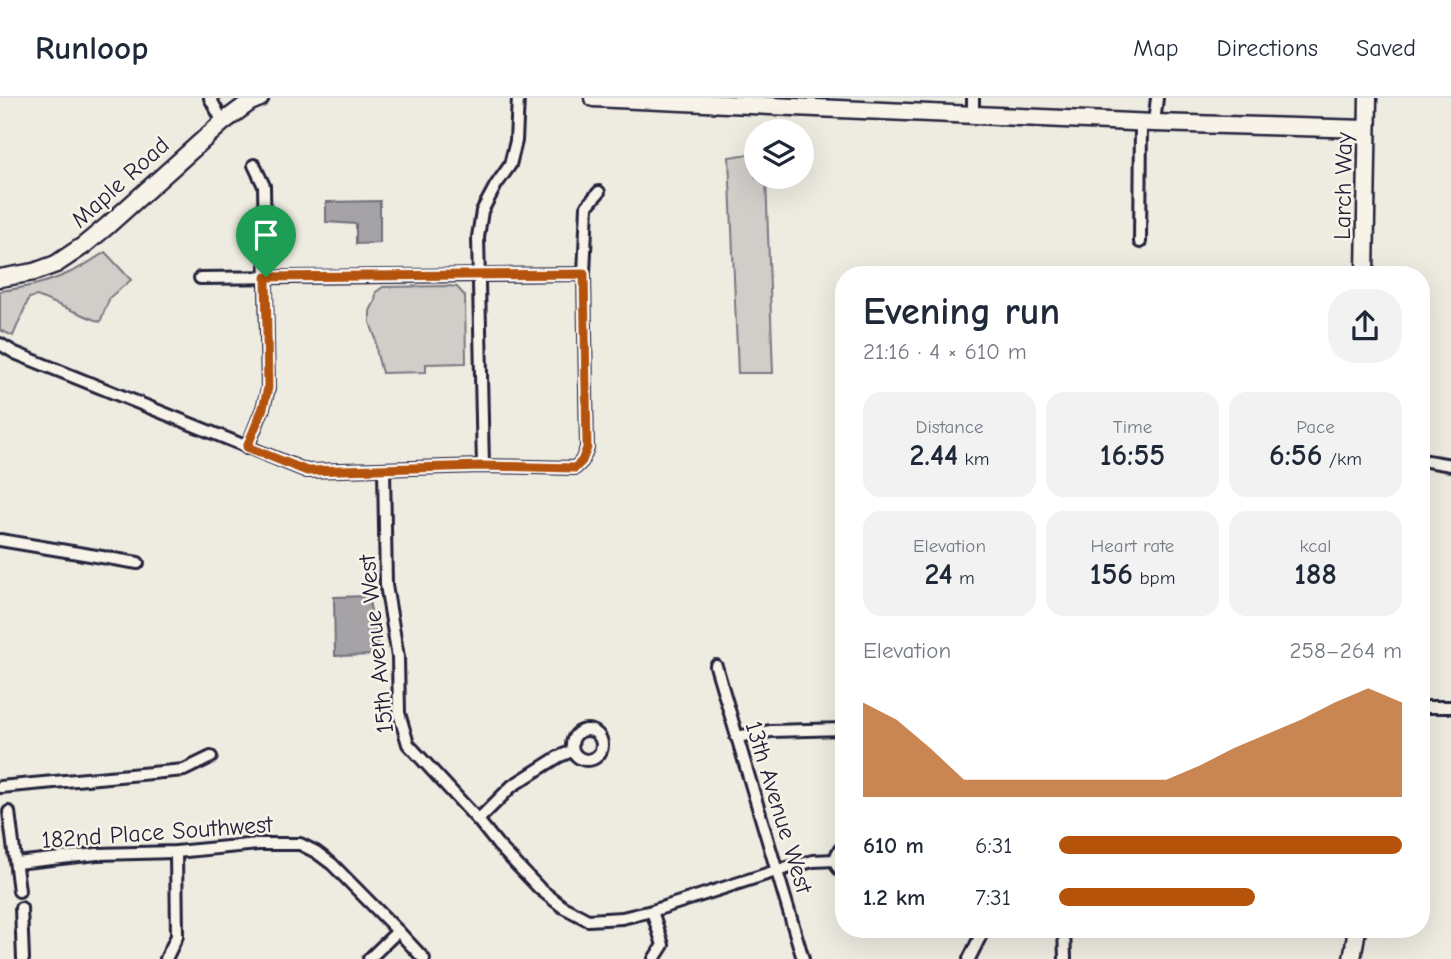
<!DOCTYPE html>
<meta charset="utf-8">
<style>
body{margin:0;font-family:"Comic Neue",sans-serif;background:#f2f2f3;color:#1f2937;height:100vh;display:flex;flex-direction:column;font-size:26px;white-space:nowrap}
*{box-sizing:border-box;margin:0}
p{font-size:23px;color:#747a83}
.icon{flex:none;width:38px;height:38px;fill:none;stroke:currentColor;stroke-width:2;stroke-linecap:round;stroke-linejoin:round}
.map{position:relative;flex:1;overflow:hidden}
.sheet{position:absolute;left:835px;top:168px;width:595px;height:672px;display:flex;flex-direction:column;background:#fff;border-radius:28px;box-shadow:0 7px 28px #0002}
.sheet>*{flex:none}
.buttons{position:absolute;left:744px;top:21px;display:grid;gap:14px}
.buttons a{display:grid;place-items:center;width:70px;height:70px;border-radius:50%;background:#fff;box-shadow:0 7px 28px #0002;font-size:35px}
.pin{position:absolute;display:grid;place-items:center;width:60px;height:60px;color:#fff;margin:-72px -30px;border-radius:50% 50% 50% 0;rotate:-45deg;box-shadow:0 0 7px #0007}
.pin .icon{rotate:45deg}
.round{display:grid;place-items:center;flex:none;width:74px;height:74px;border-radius:28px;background:#f2f2f3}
.head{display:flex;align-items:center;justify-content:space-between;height:119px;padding:0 28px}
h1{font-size:38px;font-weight:800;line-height:52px}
.metrics{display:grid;grid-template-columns:repeat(3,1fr);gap:10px;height:119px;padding:7px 28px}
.metrics div{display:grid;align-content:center;border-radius:18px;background:#f2f2f3;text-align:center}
.metrics b{font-size:30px;font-weight:800}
.metrics small{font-size:19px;font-weight:400}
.metrics p{font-size:19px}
.chart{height:196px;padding:14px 28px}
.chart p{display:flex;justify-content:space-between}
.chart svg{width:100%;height:126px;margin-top:7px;fill:#b45309;opacity:.7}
ul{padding:0 28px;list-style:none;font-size:23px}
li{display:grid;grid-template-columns:112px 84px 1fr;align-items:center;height:52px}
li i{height:18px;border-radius:9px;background:#b45309}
header{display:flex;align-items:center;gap:42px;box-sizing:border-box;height:98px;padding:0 35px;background:#fff;border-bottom:2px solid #e0e1e3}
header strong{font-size:33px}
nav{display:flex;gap:38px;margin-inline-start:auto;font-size:24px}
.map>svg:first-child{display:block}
</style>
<header>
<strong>Runloop</strong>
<nav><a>Map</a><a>Directions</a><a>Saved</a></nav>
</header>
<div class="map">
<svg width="1451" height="861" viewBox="0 0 1451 861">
<rect width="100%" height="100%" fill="#eeebe1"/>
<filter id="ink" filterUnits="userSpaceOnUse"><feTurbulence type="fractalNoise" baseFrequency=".0143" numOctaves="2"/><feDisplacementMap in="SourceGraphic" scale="14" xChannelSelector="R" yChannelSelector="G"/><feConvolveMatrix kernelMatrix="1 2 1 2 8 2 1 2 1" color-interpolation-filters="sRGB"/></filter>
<g filter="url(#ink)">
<g fill="#d1cdc9" stroke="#7a7882" stroke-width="2">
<path d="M756,55V79H766L773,275H738L729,59Z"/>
<path d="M105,154L131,182L110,199L100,224L37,198L29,200L13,238L0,232V193C25,190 48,185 71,174C83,169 94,161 105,154Z"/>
<path d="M448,188L457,189L465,198L466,265L426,266V274L382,275L377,256L375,239L370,224V213L375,203L376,194L383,189Z"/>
</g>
<g fill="#a6a3a6" stroke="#716f7b" stroke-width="2">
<path d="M380,103V145L356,146V126L326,124V104Z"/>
<path d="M368,498L380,557L335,558L334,499Z"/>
</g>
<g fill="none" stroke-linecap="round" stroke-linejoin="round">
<defs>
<g id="street">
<path d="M210,0L223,24"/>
<path d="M973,16V0"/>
<path d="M1154,25L1157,0"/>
<path d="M1140,144L1141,24"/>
<path d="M200,180L584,176"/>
<path d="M0,246L15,255L307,373L483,368L575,370L582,363L587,350L584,176L587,108L599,94"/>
<path d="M247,350L263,310L268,291L264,88L254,67"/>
<path d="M1421,362L1451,367"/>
<path d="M483,368L478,139L482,113L496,87L510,67L516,43L518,0"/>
<path d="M384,371L386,487L398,559L399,615L408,646L478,722L498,747L540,791L563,809L588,822L622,820L652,813L776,773L813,763L835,762"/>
<path d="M0,442L138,465"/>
<path d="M716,568L803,861"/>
<path d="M1421,609H1451"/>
<circle cx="587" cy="647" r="15"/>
<path d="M736,639L771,633L844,631"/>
<path d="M0,689L184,672L211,659"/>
<path d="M9,714L19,793"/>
<path d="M478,722L512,688L558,659L572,653"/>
<path d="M844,748C833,756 833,767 844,776"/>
<path d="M16,765L97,756L176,754L258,746H300L316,754L332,766L398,833L424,861"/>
<path d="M21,810L23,861"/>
<path d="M652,813L663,847L654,861"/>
<path d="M1064,831L1065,861"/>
<path d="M166,861L177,838L176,754"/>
<path d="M369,861L398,833"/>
<path d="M969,861L984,831"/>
</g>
<g id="secondary">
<path d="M593,0L1154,25L1367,31"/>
<path d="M1365,177L1368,0"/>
<path d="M0,180L34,174L56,166L83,148L106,129L223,24L250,4L260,0"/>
<path d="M1352,861L1357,831"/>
</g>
</defs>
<use href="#street" stroke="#22223b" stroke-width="16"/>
<use href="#secondary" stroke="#22223b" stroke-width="21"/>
<use href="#street" stroke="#f7f3e8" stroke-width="10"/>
<use href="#secondary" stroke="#f7f3e8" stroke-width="16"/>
</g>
</g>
<g fill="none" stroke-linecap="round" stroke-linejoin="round" filter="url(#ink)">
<defs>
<path id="route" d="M584,176L587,350L582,363L575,370L483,368L307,373L247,349L263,310L268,290L266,179Z"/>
</defs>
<use href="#route" stroke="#fff" stroke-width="14"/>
<use href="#route" stroke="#b45309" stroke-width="9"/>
</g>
<g text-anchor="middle" stroke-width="5" stroke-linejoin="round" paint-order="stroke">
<g font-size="24" fill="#22223b" stroke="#f7f3e8">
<text transform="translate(120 84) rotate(-42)" y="8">Maple Road</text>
<text transform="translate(1343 88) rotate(-89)" y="8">Larch Way</text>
<text transform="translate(376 546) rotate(-96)" y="8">15th Avenue West</text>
<text transform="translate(779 709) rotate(73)" y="8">13th Avenue West</text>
<text transform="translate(157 734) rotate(-4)" y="8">182nd Place Southwest</text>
</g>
</g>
</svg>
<div class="buttons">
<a><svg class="icon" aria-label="layers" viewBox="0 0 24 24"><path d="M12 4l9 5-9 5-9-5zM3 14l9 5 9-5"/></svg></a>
</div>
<div class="pin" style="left:266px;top:179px;background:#1e9e55"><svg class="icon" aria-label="arrive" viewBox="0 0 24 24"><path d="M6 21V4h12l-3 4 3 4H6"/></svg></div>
<section class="sheet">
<div class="head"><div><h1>Evening run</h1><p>21:16 · 4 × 610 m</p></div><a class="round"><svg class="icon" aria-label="share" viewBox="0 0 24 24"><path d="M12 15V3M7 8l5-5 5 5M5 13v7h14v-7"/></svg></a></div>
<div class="metrics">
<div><p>Distance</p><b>2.44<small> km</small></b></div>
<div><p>Time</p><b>16:55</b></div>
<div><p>Pace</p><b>6:56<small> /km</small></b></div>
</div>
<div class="metrics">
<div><p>Elevation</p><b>24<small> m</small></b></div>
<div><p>Heart rate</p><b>156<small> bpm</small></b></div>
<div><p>kcal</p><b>188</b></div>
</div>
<div class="chart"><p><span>Elevation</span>258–264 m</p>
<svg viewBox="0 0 160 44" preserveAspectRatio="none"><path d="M0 44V11L10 17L20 27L30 38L40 38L50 38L60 38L70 38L80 38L90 38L100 33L110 27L120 22L130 17L140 11L150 6L160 11V44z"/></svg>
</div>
<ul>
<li><b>610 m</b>6:31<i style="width:100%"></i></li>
<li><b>1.2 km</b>7:31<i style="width:57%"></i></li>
</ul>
</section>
</div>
